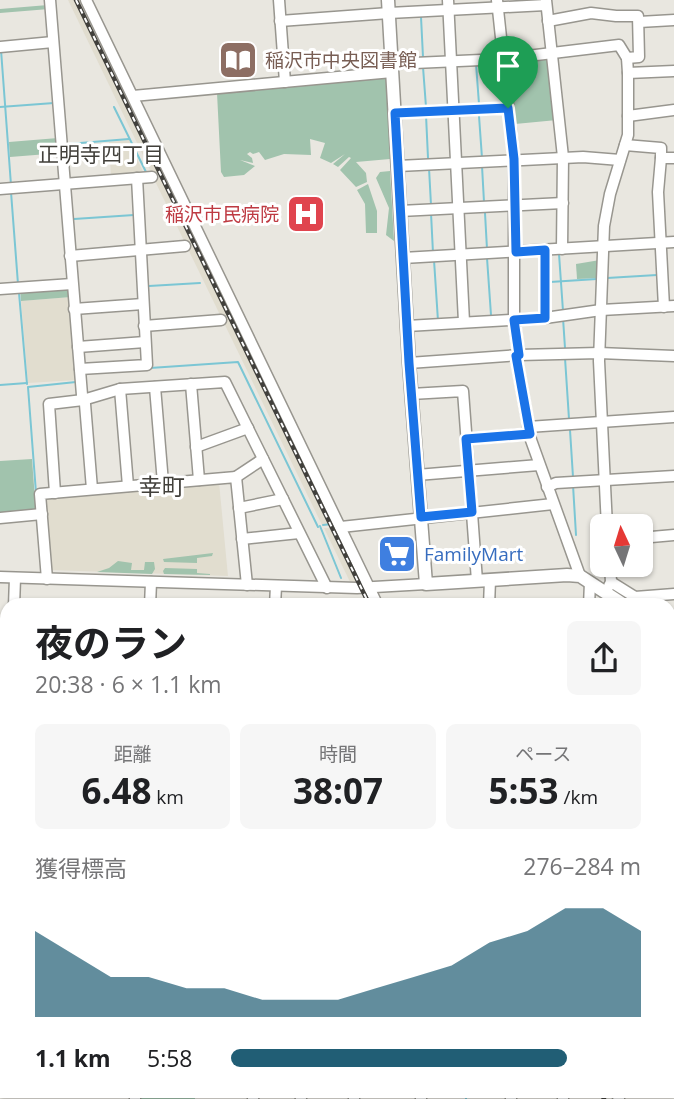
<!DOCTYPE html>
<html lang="ja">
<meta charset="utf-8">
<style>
body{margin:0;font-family:"Open Sans","Noto Sans JP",sans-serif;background:#f6f6f6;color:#202124;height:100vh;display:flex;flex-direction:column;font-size:26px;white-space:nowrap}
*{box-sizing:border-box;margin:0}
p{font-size:23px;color:#757577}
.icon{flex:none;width:38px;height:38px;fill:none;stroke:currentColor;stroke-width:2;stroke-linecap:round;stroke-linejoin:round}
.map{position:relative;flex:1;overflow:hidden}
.panel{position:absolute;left:0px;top:598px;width:676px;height:500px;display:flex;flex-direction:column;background:#fff;border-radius:21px 21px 0 0;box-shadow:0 2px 5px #0004}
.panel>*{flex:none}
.needle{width:46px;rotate:356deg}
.buttons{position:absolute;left:590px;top:514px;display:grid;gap:14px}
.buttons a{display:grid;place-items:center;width:63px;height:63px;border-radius:10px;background:#fff;box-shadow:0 2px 5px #0004;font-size:35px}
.pin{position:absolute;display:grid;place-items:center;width:60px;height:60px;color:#fff;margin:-72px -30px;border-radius:50% 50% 50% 0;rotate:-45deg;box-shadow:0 0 7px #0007}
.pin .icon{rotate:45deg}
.round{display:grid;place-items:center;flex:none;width:74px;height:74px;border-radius:10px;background:#f6f6f6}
.headline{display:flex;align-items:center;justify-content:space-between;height:119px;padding:0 35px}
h1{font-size:38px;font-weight:700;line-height:52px}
.stats{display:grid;grid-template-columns:repeat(3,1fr);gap:10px;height:119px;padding:7px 35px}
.stats div{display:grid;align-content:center;border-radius:10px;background:#f6f6f6;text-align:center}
.stats b{font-size:35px;font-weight:700}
.stats small{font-size:19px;font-weight:400}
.stats p{font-size:19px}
.chart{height:196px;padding:14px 35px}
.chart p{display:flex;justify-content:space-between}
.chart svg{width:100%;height:126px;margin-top:7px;fill:#215e75;opacity:.7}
ul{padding:0 35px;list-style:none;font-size:23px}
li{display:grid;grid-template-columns:112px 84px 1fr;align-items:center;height:52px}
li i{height:18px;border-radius:9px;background:#215e75}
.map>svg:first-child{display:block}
</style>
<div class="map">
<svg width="674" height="1099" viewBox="0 0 674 1099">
<rect width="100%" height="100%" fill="#e9e7e0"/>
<g fill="#e1ddcf">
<path d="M68,0H80L165,174L153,176Z"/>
<path d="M129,140L143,172L135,173V175L111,177L109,142Z"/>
<path d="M166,177L333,523L322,525L154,179Z"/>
<path d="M71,297L77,380L28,383L21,301Z"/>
<path d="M219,482L228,576L49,570L43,496Z"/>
<path d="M324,528H335L362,583L351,584Z"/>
<path d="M668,638L674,641V708L669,707Z"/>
<path d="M668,715L674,717L673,816H668Z"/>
</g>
<g fill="#a1c3ad">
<path d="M48,5L49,9L0,13V9Z"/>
<path d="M550,55L557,120L515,124L508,60Z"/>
<path d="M386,76L390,159L356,162L366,173L367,182L356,187L340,170L351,158L349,157L338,167L333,164L345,154L331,163L320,158L325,143L310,139L311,155L284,154L265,160L259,152L253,154L250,152L247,154L252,158L253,163L240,160L255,166L244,175L224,177L221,172L217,93Z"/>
<path d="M58,138L60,153L10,157L9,142Z"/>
<path d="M390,171L394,241L386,235L389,208L376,178L380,172Z"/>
<path d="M368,184L377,211V233H366L365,204L357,190Z"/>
<path d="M600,260V278L577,279L576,264Z"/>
<path d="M68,285L71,297L21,301L20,288Z"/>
<path d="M32,459L36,513L0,516V461Z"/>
<path d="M213,553L212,556L197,558V563L164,562L163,559Z"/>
<path d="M118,561L132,563L131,570H144L145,562H154L155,569L152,574L97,572L109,568Z"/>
<path d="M165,568L197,569V573L210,574V575L164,574L163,571Z"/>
<path d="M140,1092H195V1099H139Z"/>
</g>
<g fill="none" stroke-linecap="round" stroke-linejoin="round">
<g stroke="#7bc6d4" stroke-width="2">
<path d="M421,17L423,57"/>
<path d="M1,50L11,185"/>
<path d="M476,64L479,104"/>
<path d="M423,67L426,107"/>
<path d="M0,107L54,103"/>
<path d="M114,107L146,172"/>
<path d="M426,115L428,158"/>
<path d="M479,116L482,158"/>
<path d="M68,144L129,139"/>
<path d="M482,166L484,202"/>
<path d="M429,168L431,205"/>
<path d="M11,192L18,284"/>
<path d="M431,213L433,253"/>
<path d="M485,213L487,249"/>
<path d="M74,219L134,215"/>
<path d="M559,254L563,311"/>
<path d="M487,258L491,315"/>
<path d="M434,260L438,321"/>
<path d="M607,278L657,275"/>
<path d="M550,282L597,279"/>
<path d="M149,286L200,283"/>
<path d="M19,293L27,384"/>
<path d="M563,318L565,348"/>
<path d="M565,358L569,419"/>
<path d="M150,368L238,362L318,527"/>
<path d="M0,385L27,383"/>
<path d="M570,430L573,477"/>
<path d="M573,485L576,535"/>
<path d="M36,493L28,387L76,382"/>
<path d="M323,525L332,524"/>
<path d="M320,526L341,578"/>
<path d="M674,814V805"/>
<path d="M1,1050L2,1025"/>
<path d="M668,1081H674"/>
<path d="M0,1095L1,1061"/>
<path d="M357,1095L379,1094V1092"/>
<path d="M466,1099V1092"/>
</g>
<defs>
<g id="minor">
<path d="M50,0L82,395L85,404L92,489"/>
<path d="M86,0L378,606"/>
<path d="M279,0L285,82"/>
<path d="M448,0L464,322"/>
<path d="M497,0L514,159V320L519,355"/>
<path d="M546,0L563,157L562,249"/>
<path d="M280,21L389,13L546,5"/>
<path d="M548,21L591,13L616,16H638L639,57L627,58"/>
<path d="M639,22L674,20"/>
<path d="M0,47L53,42"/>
<path d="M392,64L503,59L619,45L627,58L628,73V135L610,194L604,226L599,361L607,527"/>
<path d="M628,73L674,71"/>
<path d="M133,96L392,72"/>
<path d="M395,113L508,108"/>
<path d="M628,116L674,110"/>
<path d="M625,145L661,148V158H674"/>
<path d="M661,158L658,192L664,307"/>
<path d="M398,166L583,157L620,160"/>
<path d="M0,189L152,177"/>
<path d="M400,211L563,203"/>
<path d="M545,250V318"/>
<path d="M70,256L185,246"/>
<path d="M403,258L674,242"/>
<path d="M0,289L72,284"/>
<path d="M74,309L143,304"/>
<path d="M144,326L221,320"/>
<path d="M407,326L545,318L601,310L674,306"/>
<path d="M78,347L145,342"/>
<path d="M516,356L531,440L580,576"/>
<path d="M409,363L519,355L599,353L674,356"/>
<path d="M80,369L147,365L137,178"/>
<path d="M191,384L199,480"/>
<path d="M155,387L163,483"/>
<path d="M120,389L128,486"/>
<path d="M411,394L463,391L477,581"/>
<path d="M528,427L674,417"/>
<path d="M466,439L530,434"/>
<path d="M196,447L248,428"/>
<path d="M417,475L539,465"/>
<path d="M236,477L263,459"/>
<path d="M547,487L556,483L674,476"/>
<path d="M55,493L49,404L83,400L120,389L225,382L327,588"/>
<path d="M239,508L283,499"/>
<path d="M0,518L42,514"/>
<path d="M341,527L553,504"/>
<path d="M640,538L674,535"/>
<path d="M242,539L299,533"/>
<path d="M0,577L357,588L426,584"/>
<path d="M47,579L40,494L236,477L247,585"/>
<path d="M611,582L635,597L674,594"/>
<path d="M609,586L611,582L610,565"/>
<path d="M14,606L15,578"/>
<path d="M150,606L151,582"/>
<path d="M275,606L276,586"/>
<path d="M489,606L490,580"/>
<path d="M589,606L590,582"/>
<path d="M0,707H7"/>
<path d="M668,709L674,711"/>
<path d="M668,818L674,819"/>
<path d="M668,922H674"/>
<path d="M0,1000L7,798"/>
<path d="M0,1009H7"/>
<path d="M668,1017H674"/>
<path d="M300,1092L301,1099"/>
<path d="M354,1092V1099"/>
<path d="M421,1092V1099"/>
<path d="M616,1092L619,1099"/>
<path d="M135,1099V1092"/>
<path d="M253,1099L254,1092"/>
<path d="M511,1099V1092"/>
<path d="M563,1099V1092"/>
</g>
<g id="major">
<path d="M388,0L409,363L426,584L567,575L580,576L626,606"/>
<path d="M668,631L674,634"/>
</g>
</defs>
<use href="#minor" stroke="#98968f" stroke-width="13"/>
<use href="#major" stroke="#98968f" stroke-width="15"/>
<use href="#minor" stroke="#fff" stroke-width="10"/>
<use href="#major" stroke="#fff" stroke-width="12"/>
<defs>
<g id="rail">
<path d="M76,0L370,606"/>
<path d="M601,1092L604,1099"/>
</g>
</defs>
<use href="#rail" stroke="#41403c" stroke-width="4.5"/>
<use href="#rail" stroke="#fff" stroke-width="2" stroke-dasharray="5" stroke-linecap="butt"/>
</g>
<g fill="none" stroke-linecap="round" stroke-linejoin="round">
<defs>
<path id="route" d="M508,108L514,159L516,252L545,250V318L514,320L519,355L516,356L530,434L466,439L472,512L421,517L409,363L395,113Z"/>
</defs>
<use href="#route" stroke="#fff" stroke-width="14"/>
<use href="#route" stroke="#1a73e8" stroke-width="9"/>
</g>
<defs>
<symbol id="library-square" viewBox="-11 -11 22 22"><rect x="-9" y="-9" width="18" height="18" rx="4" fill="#8d6e63" stroke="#fff"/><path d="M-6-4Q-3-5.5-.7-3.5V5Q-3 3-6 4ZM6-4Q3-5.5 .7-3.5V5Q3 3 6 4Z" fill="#fff"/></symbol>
<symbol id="hospital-square" viewBox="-11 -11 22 22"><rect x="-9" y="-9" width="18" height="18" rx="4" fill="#e0444e" stroke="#fff"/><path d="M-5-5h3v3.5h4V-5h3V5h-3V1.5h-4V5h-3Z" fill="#fff"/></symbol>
<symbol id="supermarket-square" viewBox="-11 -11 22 22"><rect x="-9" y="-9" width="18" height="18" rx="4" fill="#3f7fe0" stroke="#fff"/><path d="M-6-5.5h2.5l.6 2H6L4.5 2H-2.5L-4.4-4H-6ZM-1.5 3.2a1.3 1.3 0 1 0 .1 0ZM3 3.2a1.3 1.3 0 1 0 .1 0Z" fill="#fff"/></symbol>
</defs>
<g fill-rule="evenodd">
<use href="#library-square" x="216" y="38" width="44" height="44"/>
<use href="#hospital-square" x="284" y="192" width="44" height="44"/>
<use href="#supermarket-square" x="375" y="532" width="44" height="44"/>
</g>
<g text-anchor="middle" stroke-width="6" stroke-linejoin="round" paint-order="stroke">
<g font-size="19" fill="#785e54" stroke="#fff" text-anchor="start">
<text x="265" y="67">稲沢市中央図書館</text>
</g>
<g font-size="19" fill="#be3a42" stroke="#fff" text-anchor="end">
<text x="279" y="221">稲沢市民病院</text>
</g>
<g font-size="19" fill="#366cbe" stroke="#fff" text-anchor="start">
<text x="424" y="561">FamilyMart</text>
</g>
<g font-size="21" fill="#42403b" stroke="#fff">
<text x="101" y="162">正明寺四丁目</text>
</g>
<g font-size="23" fill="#42403b" stroke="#fff">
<text x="162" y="495">幸町</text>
</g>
</g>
</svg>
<div class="buttons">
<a><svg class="needle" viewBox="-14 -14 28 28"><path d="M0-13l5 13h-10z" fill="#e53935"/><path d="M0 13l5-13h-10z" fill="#757577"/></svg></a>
</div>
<div class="pin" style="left:508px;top:108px;background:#1e9e55"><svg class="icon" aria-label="arrive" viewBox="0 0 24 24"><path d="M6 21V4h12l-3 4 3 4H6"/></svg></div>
<section class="panel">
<div class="headline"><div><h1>夜のラン</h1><p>20:38 · 6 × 1.1 km</p></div><a class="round"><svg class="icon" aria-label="share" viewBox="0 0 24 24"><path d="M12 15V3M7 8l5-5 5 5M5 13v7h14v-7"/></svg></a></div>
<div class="stats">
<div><p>距離</p><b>6.48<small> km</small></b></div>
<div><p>時間</p><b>38:07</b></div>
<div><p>ペース</p><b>5:53<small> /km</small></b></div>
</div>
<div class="chart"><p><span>獲得標高</span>276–284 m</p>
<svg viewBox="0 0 160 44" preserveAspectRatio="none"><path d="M0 44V14L10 22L20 30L30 30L40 34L50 34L60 38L70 38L80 38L90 34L100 30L110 26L120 18L130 14L140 6L150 6L160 14V44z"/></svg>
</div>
<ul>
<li><b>1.1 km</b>5:58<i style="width:82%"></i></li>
</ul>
</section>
</div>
